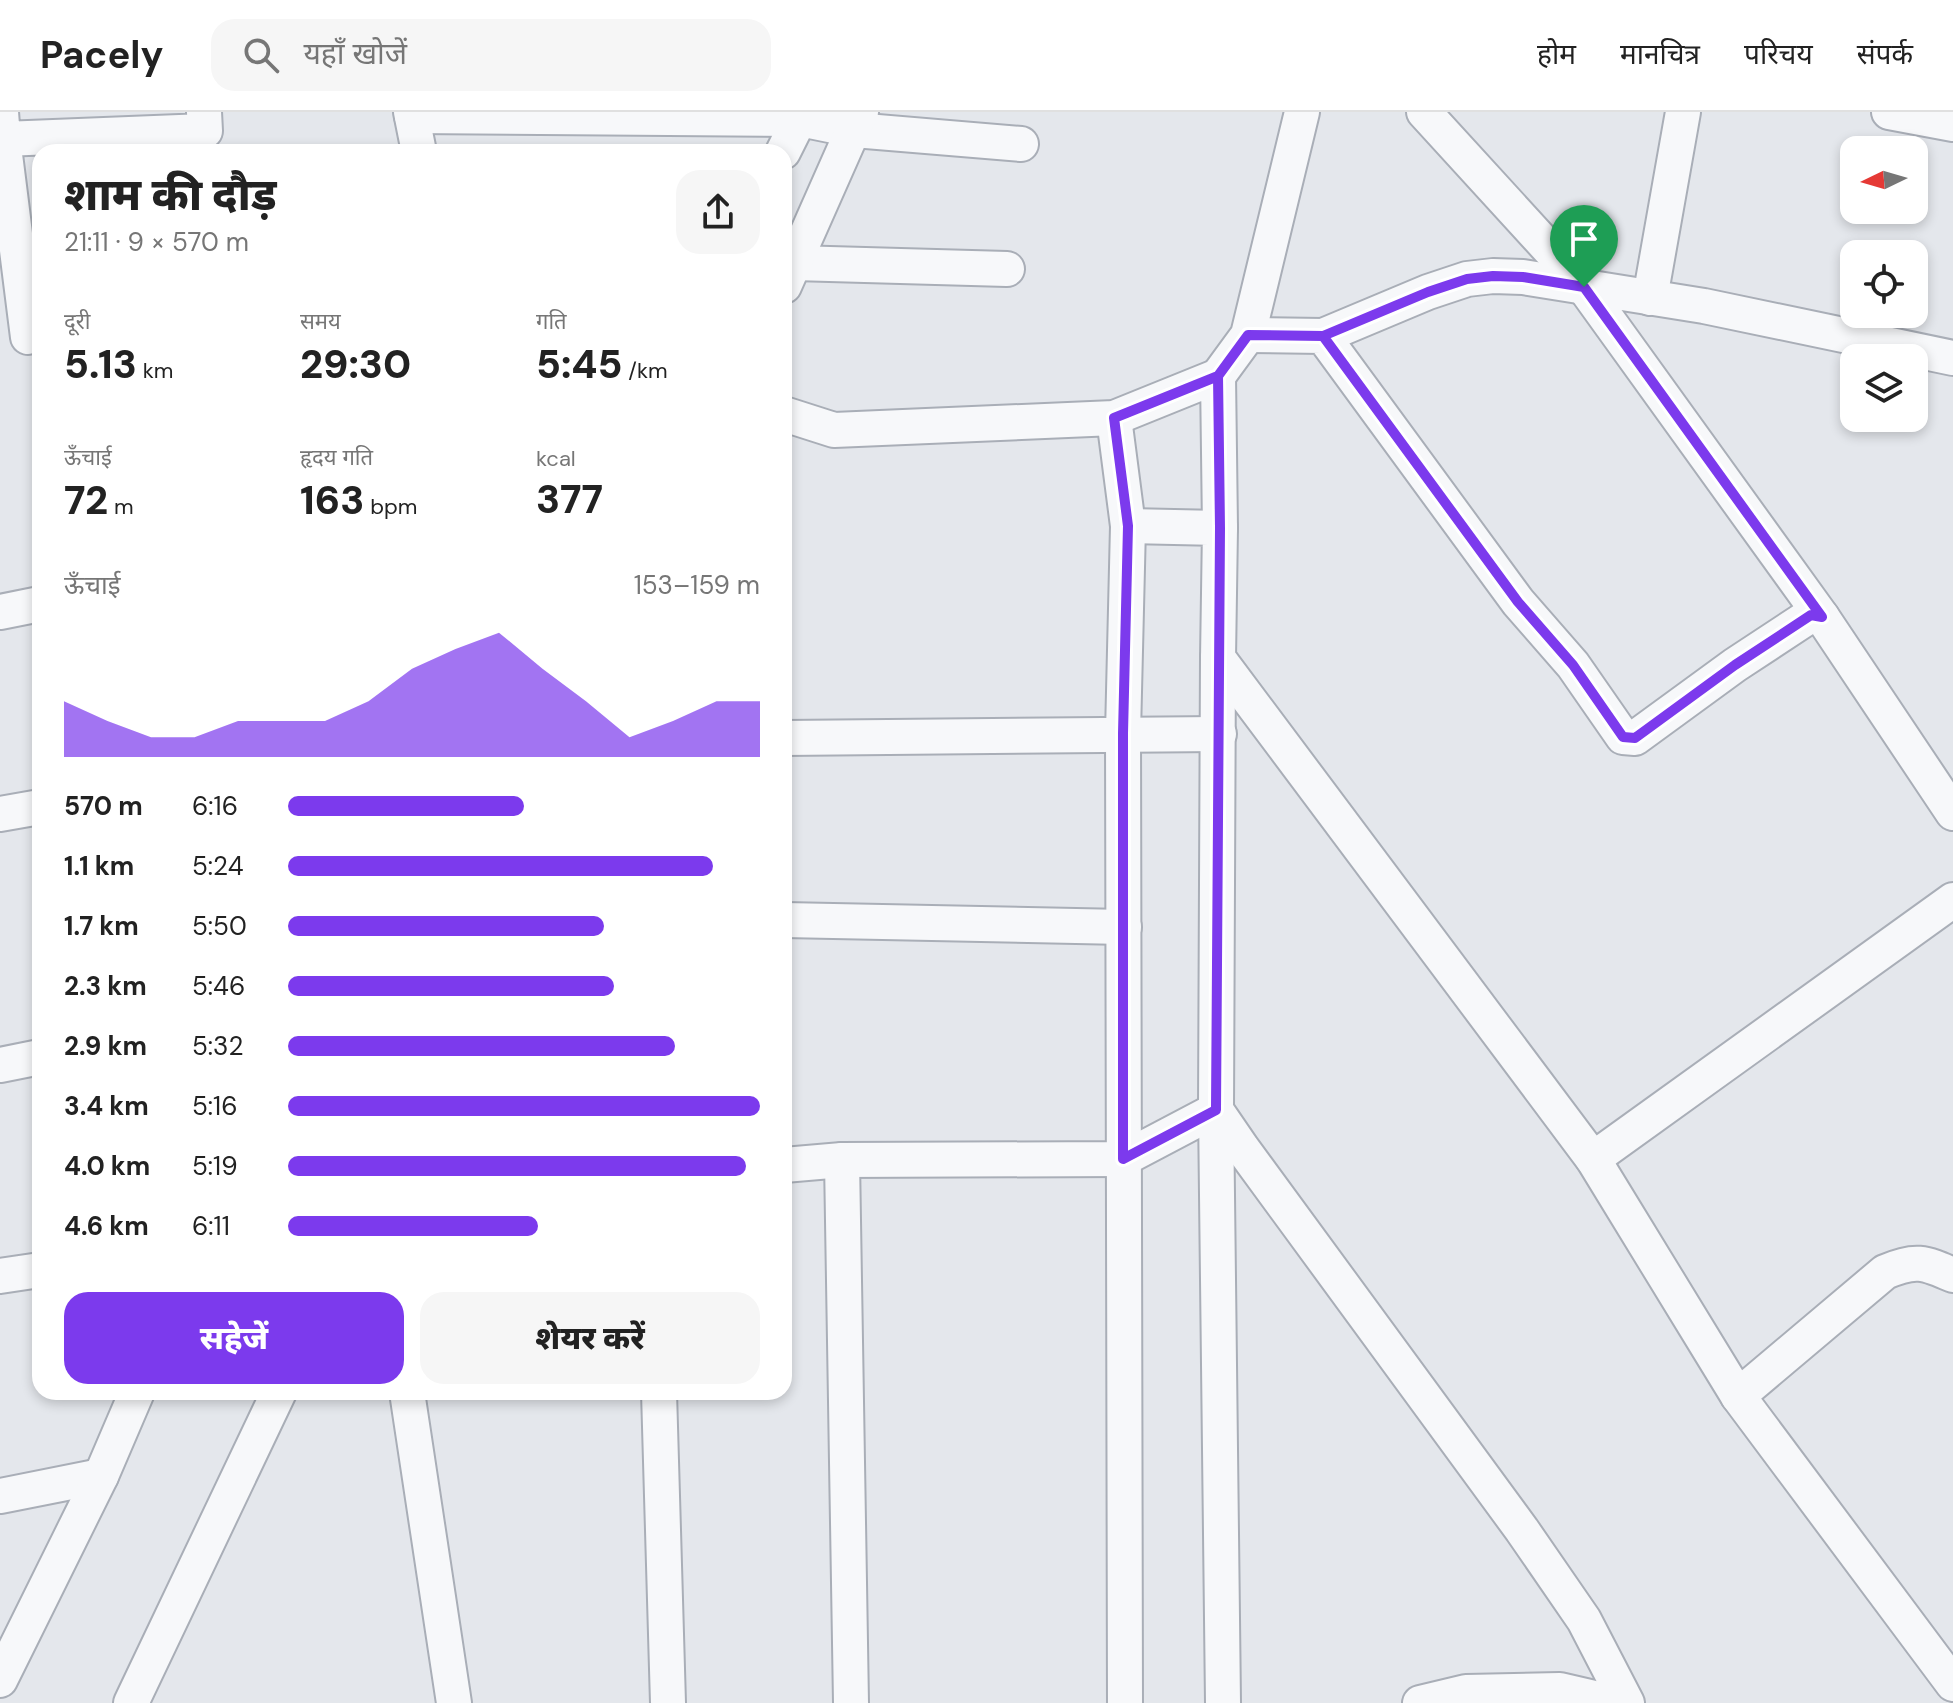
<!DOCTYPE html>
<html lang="hi">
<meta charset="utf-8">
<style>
body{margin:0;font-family:"DM Sans","Noto Sans Devanagari",sans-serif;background:#f6f6f6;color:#222;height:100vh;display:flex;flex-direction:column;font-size:30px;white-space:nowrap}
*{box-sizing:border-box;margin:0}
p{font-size:26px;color:#767676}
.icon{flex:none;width:44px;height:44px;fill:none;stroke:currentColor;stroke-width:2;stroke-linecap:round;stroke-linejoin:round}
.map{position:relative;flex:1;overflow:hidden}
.drawer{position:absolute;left:32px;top:32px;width:760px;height:1256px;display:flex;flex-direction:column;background:#fff;border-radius:24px;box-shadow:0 4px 12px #0003}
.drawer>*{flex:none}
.needle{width:52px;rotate:265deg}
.tools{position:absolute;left:1840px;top:24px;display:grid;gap:16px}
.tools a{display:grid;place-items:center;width:88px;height:88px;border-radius:16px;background:#fff;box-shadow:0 4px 12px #0003;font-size:40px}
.pin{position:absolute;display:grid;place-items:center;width:68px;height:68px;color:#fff;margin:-82px -34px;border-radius:50% 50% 50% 0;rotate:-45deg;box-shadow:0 0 8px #0007}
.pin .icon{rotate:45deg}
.round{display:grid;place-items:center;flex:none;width:84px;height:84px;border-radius:24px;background:#f6f6f6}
.summary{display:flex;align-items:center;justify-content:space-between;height:136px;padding:0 32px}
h1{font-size:44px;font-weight:800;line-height:60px}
.metrics{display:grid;grid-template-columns:repeat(3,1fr);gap:12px;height:136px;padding:8px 32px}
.metrics div{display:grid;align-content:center}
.metrics b{font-size:40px;font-weight:800}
.metrics small{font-size:22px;font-weight:400}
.metrics p{font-size:22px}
.chart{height:224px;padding:16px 32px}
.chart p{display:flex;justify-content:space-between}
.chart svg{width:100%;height:144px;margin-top:8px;fill:#7c3aed;opacity:.7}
.primary-button{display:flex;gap:16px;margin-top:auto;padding:16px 32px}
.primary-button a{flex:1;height:92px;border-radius:24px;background:#7c3aed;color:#fff;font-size:32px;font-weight:800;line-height:92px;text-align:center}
.primary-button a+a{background:#f6f6f6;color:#222}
ul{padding:0 32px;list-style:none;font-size:26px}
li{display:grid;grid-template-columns:128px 96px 1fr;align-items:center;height:60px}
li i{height:20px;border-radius:10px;background:#7c3aed}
header{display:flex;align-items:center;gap:48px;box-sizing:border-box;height:112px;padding:0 40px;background:#fff;border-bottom:2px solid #e0e0e0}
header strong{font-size:38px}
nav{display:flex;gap:44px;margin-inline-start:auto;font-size:28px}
.search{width:560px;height:72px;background:#f6f6f6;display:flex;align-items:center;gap:20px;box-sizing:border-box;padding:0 28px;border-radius:24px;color:#767676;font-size:30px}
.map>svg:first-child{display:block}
</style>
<header>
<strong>Pacely</strong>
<div class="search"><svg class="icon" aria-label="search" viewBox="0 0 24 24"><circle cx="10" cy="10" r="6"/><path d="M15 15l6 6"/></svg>यहाँ खोजें</div>
<nav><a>होम</a><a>मानचित्र</a><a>परिचय</a><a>संपर्क</a></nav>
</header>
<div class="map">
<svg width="1953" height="1591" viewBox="0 0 1953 1591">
<rect width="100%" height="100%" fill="#e4e7ec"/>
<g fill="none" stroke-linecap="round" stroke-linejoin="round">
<defs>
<g id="street">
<path d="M1,0L3,27L205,19L204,0"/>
<path d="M411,0L419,40"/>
<path d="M1424,0L1584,175L1822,505"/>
<path d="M1889,0L1953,12"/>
<path d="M412,4L800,7L854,18L1021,32"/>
<path d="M3,27L28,225"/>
<path d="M783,40L803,0"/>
<path d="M794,151L1007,157"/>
<path d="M784,174L861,0"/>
<path d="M1650,186L1683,0"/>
<path d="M1248,223L1323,224L1518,490L1573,553L1623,625L1635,626L1735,553L1811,503L1822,505L1953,701"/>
<path d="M1323,224L1428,180L1467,167L1493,164L1523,165L1704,194L1953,246"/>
<path d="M1218,264L1248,223L1302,0"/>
<path d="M784,302L834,318L1114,306L1218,264L1220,416"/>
<path d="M1114,306L1128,414L1123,621L1125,1591"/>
<path d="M1128,414L1220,416L1218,546L1593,1047L1738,1284L1953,1572"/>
<path d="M0,500L40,492"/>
<path d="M1218,546L1216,998L1223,1591"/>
<path d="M784,626L1219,622"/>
<path d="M0,702L40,695"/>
<path d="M784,808L1124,815"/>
<path d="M0,953L40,945"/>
<path d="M1593,1047L1953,788"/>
<path d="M842,1048L851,1591"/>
<path d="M784,1053L842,1048L1123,1047L1216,998L1242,1036L1522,1418L1584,1508L1627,1591"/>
<path d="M0,1164L40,1158"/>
<path d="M407,1280L454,1591"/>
<path d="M659,1280L668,1591"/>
<path d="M1738,1284L1885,1160C1915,1147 1924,1150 1953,1163"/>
<path d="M0,1384L101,1364"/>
<path d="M0,1568L101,1364L137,1280"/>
<path d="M131,1591L279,1280"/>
<path d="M1420,1591L1466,1580L1560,1578L1616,1591"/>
</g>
</defs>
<use href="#street" stroke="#a9aeb7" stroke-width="38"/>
<use href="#street" stroke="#f7f8fa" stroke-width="34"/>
</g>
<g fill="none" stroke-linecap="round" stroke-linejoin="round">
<defs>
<path id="route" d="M1584,175L1523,165L1493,164L1467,167L1428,180L1323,224L1248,223L1218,264L1114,306L1128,414L1123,621V1047L1216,998L1220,416L1218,264L1248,223L1323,224L1518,490L1573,553L1623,625L1635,626L1735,553L1811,503L1822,505L1584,175"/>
</defs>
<use href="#route" stroke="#fff" stroke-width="16"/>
<use href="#route" stroke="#7c3aed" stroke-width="10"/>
</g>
</svg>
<div class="tools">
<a><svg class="needle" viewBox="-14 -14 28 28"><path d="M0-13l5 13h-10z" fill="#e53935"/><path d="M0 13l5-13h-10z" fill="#767676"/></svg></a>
<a><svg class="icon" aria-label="locate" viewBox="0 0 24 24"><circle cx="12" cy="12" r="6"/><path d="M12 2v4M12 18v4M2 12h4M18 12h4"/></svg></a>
<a><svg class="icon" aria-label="layers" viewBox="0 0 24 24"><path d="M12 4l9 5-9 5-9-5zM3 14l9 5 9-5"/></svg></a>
</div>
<div class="pin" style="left:1584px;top:175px;background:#1e9e55"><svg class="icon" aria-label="arrive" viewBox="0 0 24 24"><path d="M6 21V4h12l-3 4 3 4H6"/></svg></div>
<section class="drawer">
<div class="summary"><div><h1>शाम की दौड़</h1><p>21:11 · 9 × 570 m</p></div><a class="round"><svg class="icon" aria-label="share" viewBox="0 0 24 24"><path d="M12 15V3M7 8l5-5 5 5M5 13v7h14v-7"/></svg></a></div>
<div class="metrics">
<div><p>दूरी</p><b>5.13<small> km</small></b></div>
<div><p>समय</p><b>29:30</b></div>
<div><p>गति</p><b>5:45<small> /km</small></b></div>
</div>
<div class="metrics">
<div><p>ऊँचाई</p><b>72<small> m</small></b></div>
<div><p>हृदय गति</p><b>163<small> bpm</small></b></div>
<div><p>kcal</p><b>377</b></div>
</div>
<div class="chart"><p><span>ऊँचाई</span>153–159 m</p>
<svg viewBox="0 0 160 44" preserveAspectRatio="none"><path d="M0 44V27L10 33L20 38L30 38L40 33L50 33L60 33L70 27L80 17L90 11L100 6L110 17L120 27L130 38L140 33L150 27L160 27V44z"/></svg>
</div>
<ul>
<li><b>570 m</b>6:16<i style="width:50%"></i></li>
<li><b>1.1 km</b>5:24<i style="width:90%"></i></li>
<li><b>1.7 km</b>5:50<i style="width:67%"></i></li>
<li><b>2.3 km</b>5:46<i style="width:69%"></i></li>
<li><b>2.9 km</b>5:32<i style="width:82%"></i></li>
<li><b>3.4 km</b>5:16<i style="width:100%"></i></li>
<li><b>4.0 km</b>5:19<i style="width:97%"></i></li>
<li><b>4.6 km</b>6:11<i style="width:53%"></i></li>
</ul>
<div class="primary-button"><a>सहेजें</a><a>शेयर करें</a></div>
</section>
</div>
